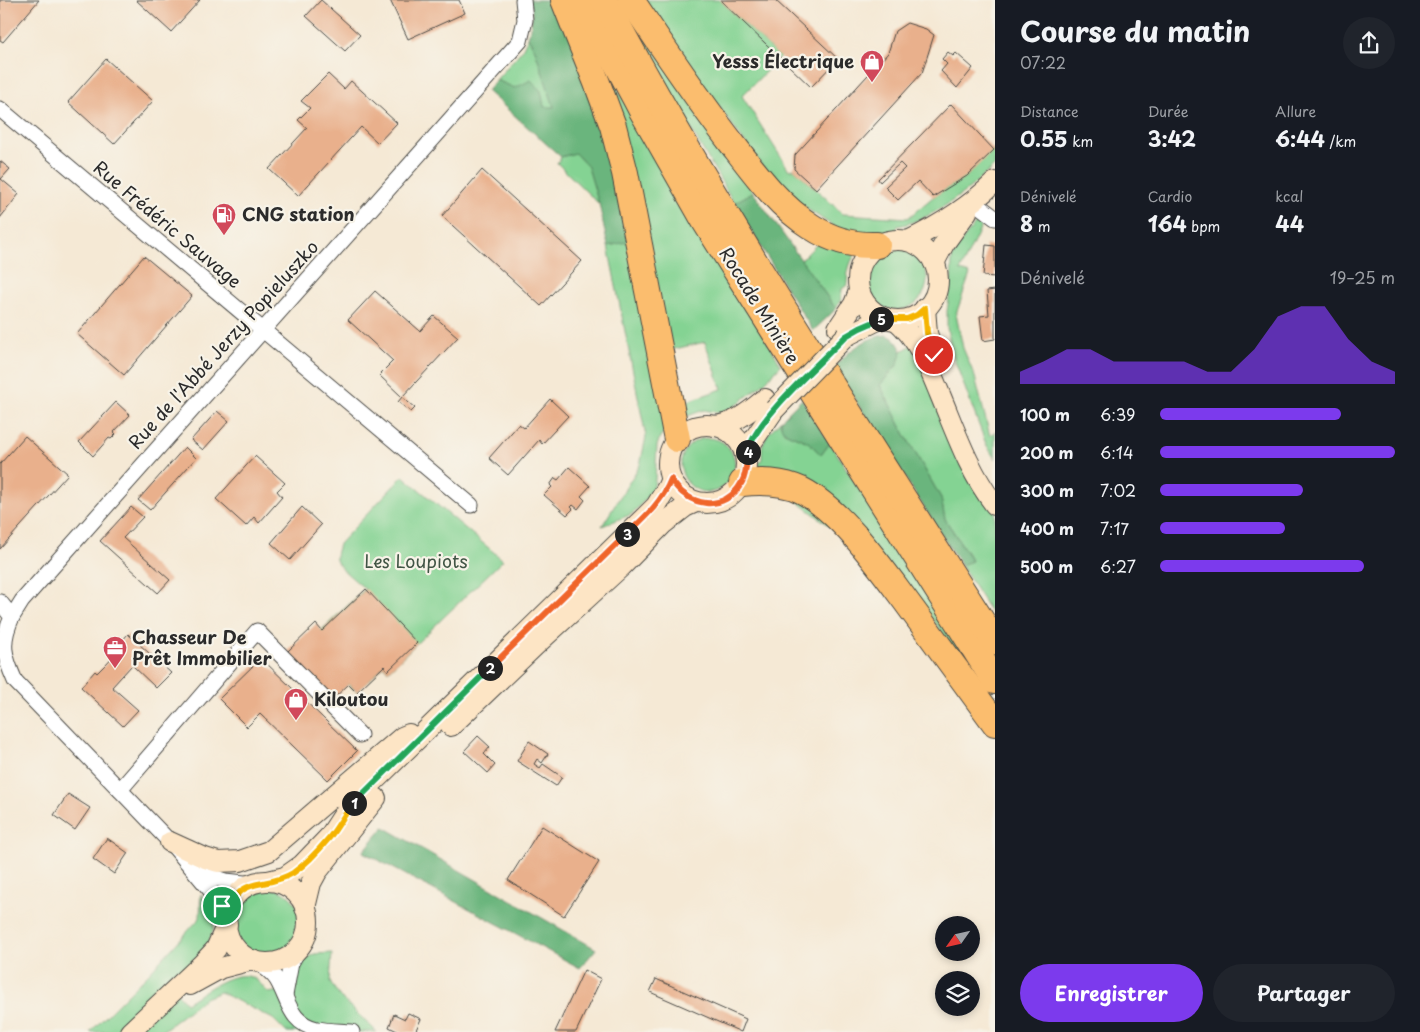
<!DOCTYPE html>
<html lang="fr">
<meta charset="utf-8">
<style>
body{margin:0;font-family:"Playpen Sans",sans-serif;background:#20242c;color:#f1f3f6;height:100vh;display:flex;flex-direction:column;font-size:19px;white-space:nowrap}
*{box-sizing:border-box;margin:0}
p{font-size:16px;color:#9ea1a6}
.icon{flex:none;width:28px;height:28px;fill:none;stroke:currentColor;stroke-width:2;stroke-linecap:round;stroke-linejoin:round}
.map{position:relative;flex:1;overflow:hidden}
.side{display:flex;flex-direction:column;background:#171b24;width:425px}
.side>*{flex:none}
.needle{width:32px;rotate:236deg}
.tools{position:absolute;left:935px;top:916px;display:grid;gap:10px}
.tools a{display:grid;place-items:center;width:45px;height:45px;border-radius:50%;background:#171b24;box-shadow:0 2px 8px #0003;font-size:25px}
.pin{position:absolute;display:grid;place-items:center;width:42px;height:42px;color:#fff;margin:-21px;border:2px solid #fff;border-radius:50%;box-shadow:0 1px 5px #0007}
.km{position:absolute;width:25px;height:25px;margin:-12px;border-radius:50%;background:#222;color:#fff;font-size:14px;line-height:25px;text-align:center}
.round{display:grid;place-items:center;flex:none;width:52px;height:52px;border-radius:26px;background:#20242c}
.overview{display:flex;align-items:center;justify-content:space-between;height:85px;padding:0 25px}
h1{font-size:28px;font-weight:700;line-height:38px}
.metrics{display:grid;grid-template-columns:repeat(3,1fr);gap:8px;height:85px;padding:5px 25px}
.metrics div{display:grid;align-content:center}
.metrics b{font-size:21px;font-weight:700}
.metrics small{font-size:14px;font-weight:400}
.metrics p{font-size:14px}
.chart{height:140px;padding:10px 25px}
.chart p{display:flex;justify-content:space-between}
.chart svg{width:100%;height:90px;margin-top:5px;fill:#7c3aed;opacity:.7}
.action{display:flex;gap:10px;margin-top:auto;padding:10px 25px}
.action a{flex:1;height:58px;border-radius:30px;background:#7c3aed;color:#fff;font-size:20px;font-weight:700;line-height:58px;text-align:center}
.action a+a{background:#20242c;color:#f1f3f6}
ul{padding:0 25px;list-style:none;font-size:16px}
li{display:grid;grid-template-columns:80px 60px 1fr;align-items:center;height:38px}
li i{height:12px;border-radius:6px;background:#7c3aed}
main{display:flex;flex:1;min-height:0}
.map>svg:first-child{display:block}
</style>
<main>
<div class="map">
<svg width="995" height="1032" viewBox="0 0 995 1032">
<rect width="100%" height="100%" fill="#f7f3e8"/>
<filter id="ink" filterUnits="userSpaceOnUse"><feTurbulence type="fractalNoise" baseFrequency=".02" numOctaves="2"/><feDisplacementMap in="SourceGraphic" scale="10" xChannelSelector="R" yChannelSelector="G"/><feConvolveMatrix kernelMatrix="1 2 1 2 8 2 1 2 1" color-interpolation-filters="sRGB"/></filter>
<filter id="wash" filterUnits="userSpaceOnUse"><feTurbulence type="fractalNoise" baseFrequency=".0096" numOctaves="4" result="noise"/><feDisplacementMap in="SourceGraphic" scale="20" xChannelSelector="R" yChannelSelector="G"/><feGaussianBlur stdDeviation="1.12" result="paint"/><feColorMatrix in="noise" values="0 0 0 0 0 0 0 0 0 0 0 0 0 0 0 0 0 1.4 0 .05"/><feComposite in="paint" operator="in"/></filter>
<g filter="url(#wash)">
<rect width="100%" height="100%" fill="#f5e9d5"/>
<g fill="#84d393" stroke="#587f5f">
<path d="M642,0H720L780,57L742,96L789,170L794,169L843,214L908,218L933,197L967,176L995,148V165C971,189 932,220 898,226L895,231L854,240L779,190Z"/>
<path d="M642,31L753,192L734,203L636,35Z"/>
<path d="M528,37L535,50L555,107L544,108L541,91L515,88L496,80L522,50Z"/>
<path d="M611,78L781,365L763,384L731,409L720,413L704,410L682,418L679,404L722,389L705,342L666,351L606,81Z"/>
<path d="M575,153L588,167L599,204L557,163L561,157Z"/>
<path d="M981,221H984L960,271L970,274L956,314L963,348L975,377L990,436L995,431V459L986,444L953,356L947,328V311L951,284L952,258L956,248L975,224Z"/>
<path d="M821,240L855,254C849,264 847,273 847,285L842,289L841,299L836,309L801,260Z"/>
<path d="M631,241L666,429L660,437L657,446L655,480L653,491L632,514L602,526L640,465L646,437L608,246Z"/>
<circle cx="896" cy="279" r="31"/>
<path d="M912,345L995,509V619L961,565L972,560L945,519L941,498L904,433L880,385L897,365L902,351Z"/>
<path d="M782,419L780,423L784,432L808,442L821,455L830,443L995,702L904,582L757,471V465L762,459V447L767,435Z"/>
<circle cx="708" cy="465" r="27"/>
<path d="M403,476L503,560L388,671L384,666L357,692L348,684L333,699L292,658L365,589C358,582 339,569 336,560C335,555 338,549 339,544Z"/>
<circle cx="267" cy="922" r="34"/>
<path d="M201,894C205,901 214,911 214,918C216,946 188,967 169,984L186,1003C202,994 235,966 255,979C260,982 264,989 269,993L296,987L300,964L314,954L332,953L330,982L340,997L377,1032H286L273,1019L220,992L205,998L161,1032H90L149,973L200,918Z"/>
</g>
<g fill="#6bb57d" stroke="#4b7054">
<path d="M529,0H555L588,71L631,241L608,246L599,204L588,167L575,153L561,157L487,91L496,80L515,88L531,80L541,91L544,107H554L535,50L528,37C532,25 534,12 529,0Z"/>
<path d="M753,192L836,309L813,331L734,203Z"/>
<path d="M887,335C895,338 898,343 902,351L897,365L880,385L904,433L941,498L945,519L972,561L961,565L834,367C849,352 864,337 887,335Z"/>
<path d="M802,399L830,443L821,455C817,451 813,446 809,443C799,435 776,436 782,419Z"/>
<path d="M384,827L596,949L580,968L363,852Z"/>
</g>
<g id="blocks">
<g fill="#e9b08c">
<path d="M0,0H39L3,42L0,40Z"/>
<path d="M136,0H200L171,32Z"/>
<path d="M321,0L360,35L345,51L306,16Z"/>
<path d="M390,0H459L465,13L408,39Z"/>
<path d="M720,0H775L838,59L811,87Z"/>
<path d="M907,23L926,29L934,35L922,73L816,189L794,169L795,155L888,53L895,31Z"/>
<path d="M948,52L953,56L956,53L973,68L957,88L941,71L947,64L942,59Z"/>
<path d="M106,59L153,101L114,144L68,102Z"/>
<path d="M328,74L344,89L351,81L397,123L378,143L361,127L298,196L269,169L307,128L298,120L310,108L301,101Z"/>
<path d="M951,104L994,150L967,176L933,197L918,181L898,200L885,187L905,168L900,163L880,182L878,179Z"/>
<path d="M0,161L10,169L1,179L19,194L0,218Z"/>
<path d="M482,170L582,261L541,306L442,216Z"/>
<path d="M986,245L995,246V277L983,276Z"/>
<path d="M144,256L192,296L124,375L77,334Z"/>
<path d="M995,290V339L983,341L980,316L989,315L987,291Z"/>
<path d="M375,291L420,331L434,316L458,337L402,397L415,408L411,412L398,402L402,397L379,375L393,361L348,320Z"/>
<path d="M550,399L568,416L542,444L539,440L508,475L489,458L519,424L524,428Z"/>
<path d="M116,402L130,415L114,432L116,434L111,439L109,438L93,456L79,442Z"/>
<path d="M217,411L229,421L203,450L191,440Z"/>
<path d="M25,436L68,474L0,549V464Z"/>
<path d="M185,447L196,458L150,510L138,500Z"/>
<path d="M255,456L285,483L277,491L282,497L259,523L254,517L246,526L216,499Z"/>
<path d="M569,467L590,486L581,496L585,500L578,509L573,505L571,507L573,509L567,515L544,495L552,487L550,485L555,478L558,480Z"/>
<path d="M131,507L143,517L123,538L170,580L158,593L100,541Z"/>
<path d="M302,507L321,525L290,560L271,543Z"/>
<path d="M366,589L417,643L388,671L384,666L357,692L349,684L333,699L292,658L294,657L288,651L316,624L322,631Z"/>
<path d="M128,634L171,673L156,688L132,665L112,687L138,710L123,726L81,687L95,671L97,673L105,665L117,652L114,650Z"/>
<path d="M261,658L357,751L328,780L260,714L247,727L219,699Z"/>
<path d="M478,736L490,747L484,754L495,765L488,773L464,751Z"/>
<path d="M529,741L548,754L542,763L537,759L534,764L540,768L543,764L562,777L556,786L517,761Z"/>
<path d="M68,794L90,808L75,830L54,815Z"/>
<path d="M542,826L599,862L564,916L508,880Z"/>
<path d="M107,838L128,853L114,874L93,859Z"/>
<path d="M584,970L601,979L576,1032H555Z"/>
<path d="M656,979L746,1019L741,1032L650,992Z"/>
<path d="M408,1013L421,1019L415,1032H399L389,1027L394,1014L405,1019Z"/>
</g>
</g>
</g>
<g filter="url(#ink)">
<use href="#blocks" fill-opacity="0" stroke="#494844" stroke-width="1"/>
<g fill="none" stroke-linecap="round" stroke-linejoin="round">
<defs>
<g id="minor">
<path d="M0,109L471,505"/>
<path d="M974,202L995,218"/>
<path d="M0,602L12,617C0,643 4,656 15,681L170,842L217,898L227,917"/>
<path d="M12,617L22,601L520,41L525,20L523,0"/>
<path d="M120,790L257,631L360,735"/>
<path d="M197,872L226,881L253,884"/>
<path d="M257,962C264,967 272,972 277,980C289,1000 289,1023 317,1029C328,1031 340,1031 352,1032"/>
<path d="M285,995L291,963L299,949"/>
</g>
<g id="secondary">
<circle cx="898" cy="280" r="40"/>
<path d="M908,241C941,225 969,207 995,182"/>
<path d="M934,263L944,244L967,212"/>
<path d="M925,308L927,333L935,359"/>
<path d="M896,320C918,339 928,365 939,392C955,430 969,472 995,505"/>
<path d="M838,328L854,304L859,291"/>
<path d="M846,336L876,321L886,318"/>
<circle cx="707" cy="464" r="39"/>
<path d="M715,426C737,423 748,412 765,399"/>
<path d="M746,460L750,445L774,410"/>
<path d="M451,726L539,642L622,566L663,524L685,507L696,502"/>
<path d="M170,842L205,858L218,862L240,861L269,851L402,737L409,734"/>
<path d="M268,881L285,877L302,865L329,837L346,811L362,793L656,506L667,488L671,479"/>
<circle cx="267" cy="922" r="41"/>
<path d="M305,908L311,883L317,872L376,798"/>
<path d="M190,985L221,968L252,960"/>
<path d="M130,1032L202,964L216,949L227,924"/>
</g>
<g id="motorway">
<path d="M564,0L597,83L613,126L625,173L677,439"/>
<path d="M583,0L640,107L706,223L995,681"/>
<path d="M604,0C722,221 861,431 995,642"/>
<path d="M631,0C664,49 697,99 734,146C757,176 780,207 812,227C832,240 853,246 877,245"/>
<path d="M742,483C762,481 782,481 801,490C840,510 879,565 905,600C935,641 965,682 995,723"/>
</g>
</defs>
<use href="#minor" stroke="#494844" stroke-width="17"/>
<use href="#secondary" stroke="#494844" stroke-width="22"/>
<use href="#motorway" stroke="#494844" stroke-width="28"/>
<use href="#minor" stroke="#fff" stroke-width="15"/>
<use href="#secondary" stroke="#fde5c5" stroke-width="20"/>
<use href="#motorway" stroke="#fbbd6e" stroke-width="26"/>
<defs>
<path id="secondary-bridge" d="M774,410L846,336"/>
</defs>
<use href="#secondary-bridge" stroke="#494844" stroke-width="22" stroke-linecap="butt"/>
<use href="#secondary-bridge" stroke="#fde5c5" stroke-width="20"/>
</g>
</g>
<g fill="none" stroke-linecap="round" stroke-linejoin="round" filter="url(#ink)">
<defs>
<path id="split-1" d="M222,906L227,917C239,872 264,891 293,873C306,864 319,850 329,838C338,827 344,814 354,803"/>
<path id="split-2" d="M354,803L490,668"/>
<path id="split-3" d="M490,668L627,534"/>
<path id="split-4" d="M627,534C645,517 662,502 671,479C687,507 725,514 742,482C747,473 746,462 748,452"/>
<path id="split-5" d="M748,452C755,419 821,362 846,336L860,328L881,319"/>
<path id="split-6" d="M881,319H907L917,315L925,308L927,333L934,355"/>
</defs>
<use href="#split-1" stroke="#fff" stroke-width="10"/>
<use href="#split-2" stroke="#fff" stroke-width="10"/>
<use href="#split-3" stroke="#fff" stroke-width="10"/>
<use href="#split-4" stroke="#fff" stroke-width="10"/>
<use href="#split-5" stroke="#fff" stroke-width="10"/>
<use href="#split-6" stroke="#fff" stroke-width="10"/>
<use href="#split-1" stroke="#f5b400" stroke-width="6"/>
<use href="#split-2" stroke="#22a559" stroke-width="6"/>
<use href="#split-3" stroke="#f0652b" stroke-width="6"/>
<use href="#split-4" stroke="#f0652b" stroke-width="6"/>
<use href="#split-5" stroke="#22a559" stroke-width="6"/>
<use href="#split-6" stroke="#f5b400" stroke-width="6"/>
</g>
<defs>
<symbol id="shop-pin" viewBox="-11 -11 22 30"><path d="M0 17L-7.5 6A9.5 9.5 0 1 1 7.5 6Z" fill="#d1495b" stroke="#f7f3e8"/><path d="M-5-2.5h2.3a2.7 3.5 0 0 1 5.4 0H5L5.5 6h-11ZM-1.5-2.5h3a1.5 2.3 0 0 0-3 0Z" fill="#fff"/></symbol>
<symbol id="fuel-pin" viewBox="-11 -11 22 30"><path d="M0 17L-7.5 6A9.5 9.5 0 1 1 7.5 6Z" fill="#d1495b" stroke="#f7f3e8"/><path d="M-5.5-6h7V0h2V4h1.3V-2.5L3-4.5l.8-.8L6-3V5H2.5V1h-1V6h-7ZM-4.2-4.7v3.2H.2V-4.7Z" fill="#fff"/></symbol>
<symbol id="office-pin" viewBox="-11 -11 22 30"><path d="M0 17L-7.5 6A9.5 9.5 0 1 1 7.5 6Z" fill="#d1495b" stroke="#f7f3e8"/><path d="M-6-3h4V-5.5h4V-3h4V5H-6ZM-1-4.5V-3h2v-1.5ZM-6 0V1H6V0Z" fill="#fff"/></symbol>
</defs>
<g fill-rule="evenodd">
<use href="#shop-pin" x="858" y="48" width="28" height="38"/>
<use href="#fuel-pin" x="210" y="201" width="28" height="38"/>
<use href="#office-pin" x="101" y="634" width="28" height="38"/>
<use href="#shop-pin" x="282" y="686" width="28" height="38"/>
</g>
<g text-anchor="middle" stroke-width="4.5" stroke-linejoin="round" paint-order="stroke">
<g font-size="18" font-weight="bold" fill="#2b2b2b" stroke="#f7f3e8" text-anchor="start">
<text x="854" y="68" text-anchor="end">Yesss Électrique</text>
<text x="242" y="221">CNG station</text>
<text x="132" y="644">Chasseur De<tspan x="132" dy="21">Prêt Immobilier</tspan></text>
<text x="314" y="706">Kiloutou</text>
</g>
<g font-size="18" fill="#2b2b2b" stroke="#f7f3e8">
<text transform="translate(167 225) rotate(40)" y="6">Rue Frédéric Sauvage</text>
<text transform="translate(759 306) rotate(58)" y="6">Rocade Minière</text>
<text transform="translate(224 345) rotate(-48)" y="6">Rue de l'Abbé Jerzy Popieluszko</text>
</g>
<g font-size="18" fill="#415545" stroke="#f7f3e8">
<text x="416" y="568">Les Loupiots</text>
</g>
</g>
</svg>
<div class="tools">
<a><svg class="needle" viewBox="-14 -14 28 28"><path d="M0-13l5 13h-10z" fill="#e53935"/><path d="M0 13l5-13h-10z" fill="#9ea1a6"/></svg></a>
<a><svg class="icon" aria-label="layers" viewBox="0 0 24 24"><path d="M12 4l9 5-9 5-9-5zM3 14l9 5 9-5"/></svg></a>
</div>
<div class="pin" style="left:222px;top:906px;background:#1e9e55"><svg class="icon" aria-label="arrive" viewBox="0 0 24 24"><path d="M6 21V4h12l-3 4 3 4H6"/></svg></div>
<div class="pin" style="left:934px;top:355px;background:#d93025"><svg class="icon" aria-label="check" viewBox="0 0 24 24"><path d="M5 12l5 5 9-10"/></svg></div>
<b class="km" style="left:354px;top:803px">1</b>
<b class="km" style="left:490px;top:668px">2</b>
<b class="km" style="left:627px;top:534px">3</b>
<b class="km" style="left:748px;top:452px">4</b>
<b class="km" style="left:881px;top:319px">5</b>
</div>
<section class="side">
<div class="overview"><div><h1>Course du matin</h1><p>07:22</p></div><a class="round"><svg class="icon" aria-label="share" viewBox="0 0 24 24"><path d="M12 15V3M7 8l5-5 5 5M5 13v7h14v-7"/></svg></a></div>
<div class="metrics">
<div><p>Distance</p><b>0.55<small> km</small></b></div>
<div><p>Durée</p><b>3:42</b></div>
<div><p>Allure</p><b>6:44<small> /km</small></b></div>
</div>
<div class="metrics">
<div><p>Dénivelé</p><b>8<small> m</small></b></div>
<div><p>Cardio</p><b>164<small> bpm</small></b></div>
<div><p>kcal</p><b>44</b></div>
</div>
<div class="chart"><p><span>Dénivelé</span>19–25 m</p>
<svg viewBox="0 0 160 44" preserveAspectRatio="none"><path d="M0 44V38L10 33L20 27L30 27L40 33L50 33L60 33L70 33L80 38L90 38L100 27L110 11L120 6L130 6L140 22L150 33L160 38V44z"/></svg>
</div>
<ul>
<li><b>100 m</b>6:39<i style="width:77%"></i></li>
<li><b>200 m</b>6:14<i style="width:100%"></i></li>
<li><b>300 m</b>7:02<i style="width:61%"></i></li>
<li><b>400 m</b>7:17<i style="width:53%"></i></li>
<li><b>500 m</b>6:27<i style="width:87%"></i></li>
</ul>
<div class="action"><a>Enregistrer</a><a>Partager</a></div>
</section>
</main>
